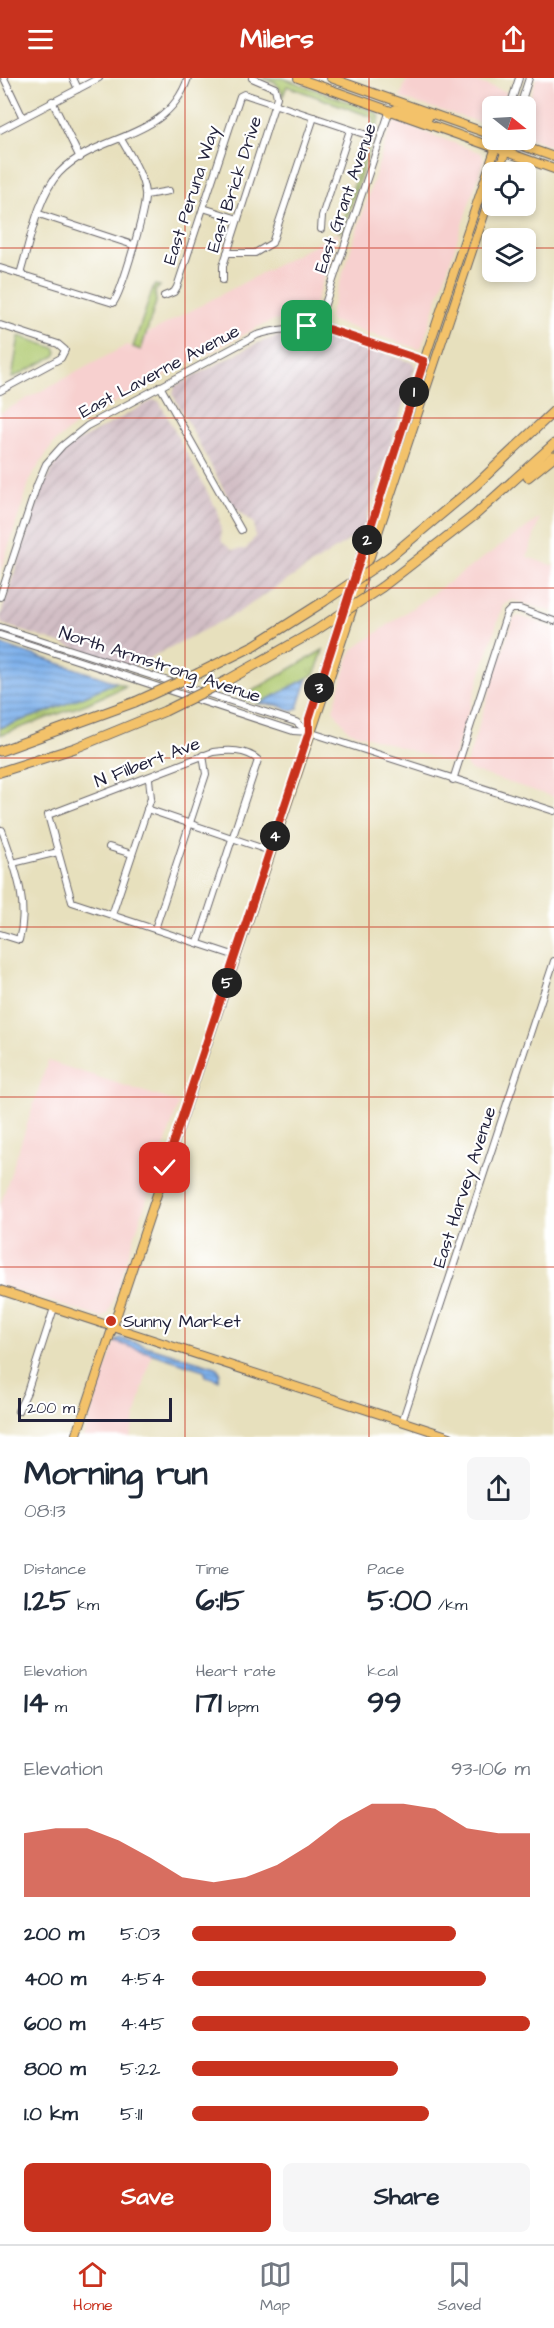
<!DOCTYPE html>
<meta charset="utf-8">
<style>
body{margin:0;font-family:"Architects Daughter",sans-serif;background:#f6f6f7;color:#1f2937;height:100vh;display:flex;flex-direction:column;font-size:22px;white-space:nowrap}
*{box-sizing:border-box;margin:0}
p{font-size:20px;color:#747a83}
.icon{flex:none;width:33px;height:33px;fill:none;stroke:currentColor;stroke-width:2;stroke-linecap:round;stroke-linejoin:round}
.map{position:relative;height:1359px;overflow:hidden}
.side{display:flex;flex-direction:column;background:#fff;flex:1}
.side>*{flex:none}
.needle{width:39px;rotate:108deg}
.buttons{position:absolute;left:482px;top:18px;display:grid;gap:12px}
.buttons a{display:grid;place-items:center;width:54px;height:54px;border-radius:9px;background:#fff;box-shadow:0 3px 9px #0003;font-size:30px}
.scale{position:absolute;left:18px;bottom:15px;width:154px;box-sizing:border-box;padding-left:6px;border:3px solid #22223b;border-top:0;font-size:16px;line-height:21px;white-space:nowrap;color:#22223b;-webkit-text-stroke:4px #fff;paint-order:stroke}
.pin{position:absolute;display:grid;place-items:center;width:51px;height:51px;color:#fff;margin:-26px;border-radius:12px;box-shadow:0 3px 9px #0006}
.km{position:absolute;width:30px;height:30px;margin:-15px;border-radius:50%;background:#222;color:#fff;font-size:16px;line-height:30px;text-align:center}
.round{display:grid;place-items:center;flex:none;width:63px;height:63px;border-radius:9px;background:#f6f6f7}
.overview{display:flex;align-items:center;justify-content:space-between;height:102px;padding:0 24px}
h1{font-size:33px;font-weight:700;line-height:45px}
.stats{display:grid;grid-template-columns:repeat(3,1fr);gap:9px;height:102px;padding:6px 24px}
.stats div{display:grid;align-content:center}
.stats b{font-size:30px;font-weight:700}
.stats small{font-size:16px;font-weight:400}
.stats p{font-size:16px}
.chart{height:168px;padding:12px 24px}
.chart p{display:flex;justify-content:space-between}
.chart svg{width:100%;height:108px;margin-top:6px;fill:#c8321e;opacity:.7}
.primary-button{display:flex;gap:12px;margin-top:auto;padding:12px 24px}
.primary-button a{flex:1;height:69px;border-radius:9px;background:#c8321e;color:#fff;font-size:24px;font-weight:700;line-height:69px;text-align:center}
.primary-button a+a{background:#f6f6f7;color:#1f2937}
ul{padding:0 24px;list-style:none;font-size:20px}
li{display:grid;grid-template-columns:96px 72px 1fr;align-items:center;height:45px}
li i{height:15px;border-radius:8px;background:#c8321e}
header{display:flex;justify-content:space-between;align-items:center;height:78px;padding:0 24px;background:#c8321e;color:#fff;font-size:27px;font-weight:700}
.menu{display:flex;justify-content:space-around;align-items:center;height:84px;border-top:2px solid #e0e1e3;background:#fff;font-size:16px;color:#747a83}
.menu a{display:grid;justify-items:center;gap:3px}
.menu .active{color:#c8321e}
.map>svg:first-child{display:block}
</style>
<header><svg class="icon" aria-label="menu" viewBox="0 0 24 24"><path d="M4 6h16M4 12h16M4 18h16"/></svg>Milers<svg class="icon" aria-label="share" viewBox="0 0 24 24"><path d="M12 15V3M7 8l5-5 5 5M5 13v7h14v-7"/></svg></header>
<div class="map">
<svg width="554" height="1359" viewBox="0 0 554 1359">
<defs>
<pattern id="industrial-furrows" width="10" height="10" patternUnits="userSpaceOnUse" patternTransform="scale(1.5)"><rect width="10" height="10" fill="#d2bec5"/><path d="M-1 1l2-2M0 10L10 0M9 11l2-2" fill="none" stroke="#b4a3aa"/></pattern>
<pattern id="grass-tufts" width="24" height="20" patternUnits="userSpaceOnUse" patternTransform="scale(1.5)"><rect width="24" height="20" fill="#afc96f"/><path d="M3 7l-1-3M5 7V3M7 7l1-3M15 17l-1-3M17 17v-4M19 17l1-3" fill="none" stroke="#96ac61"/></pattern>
<pattern id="water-rules" width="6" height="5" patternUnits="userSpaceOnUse" patternTransform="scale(1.5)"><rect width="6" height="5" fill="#7fb1eb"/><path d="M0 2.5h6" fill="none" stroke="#6890c0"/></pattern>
</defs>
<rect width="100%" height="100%" fill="#fff"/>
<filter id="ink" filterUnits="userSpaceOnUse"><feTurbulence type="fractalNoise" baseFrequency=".0167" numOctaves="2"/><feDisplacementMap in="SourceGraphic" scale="12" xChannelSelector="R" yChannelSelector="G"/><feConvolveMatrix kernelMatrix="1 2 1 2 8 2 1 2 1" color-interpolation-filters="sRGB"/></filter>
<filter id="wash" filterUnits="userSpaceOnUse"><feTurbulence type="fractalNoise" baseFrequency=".008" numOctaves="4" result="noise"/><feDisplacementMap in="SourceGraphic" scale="24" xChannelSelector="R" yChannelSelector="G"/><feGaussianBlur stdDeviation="1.35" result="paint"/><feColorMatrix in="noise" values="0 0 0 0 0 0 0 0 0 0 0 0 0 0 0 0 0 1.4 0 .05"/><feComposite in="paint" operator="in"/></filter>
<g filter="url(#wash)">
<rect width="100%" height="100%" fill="#e7e0bd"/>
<g fill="#f7d0cf">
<path d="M407,0H466L507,14L502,28H492V48L400,20Z"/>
<path d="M536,0H554V69L525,58V39Z"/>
<path d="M397,44L481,75L484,81L422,268L419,271L331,243L329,238L391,48Z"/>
<path d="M339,154L312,235L308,240L273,243L258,249L80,343L53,366L31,399L0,496V335L127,267L141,271L145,257Z"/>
<path d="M540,440L527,479L554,488V534L512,522L503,527L453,682L449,685L349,653L333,632L351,573Z"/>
<path d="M519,538L554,550V719L470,692L466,687L513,541Z"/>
<path d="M48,983L179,1025L109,1235L102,1240L0,1207V1128Z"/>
<path d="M115,1264L152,1275L130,1359H83Z"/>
</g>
<path fill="url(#industrial-furrows)" d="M290,254L328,256L414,285L415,290L363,453L237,535L132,589L2,546L0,539L42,410L57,383L73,366L153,322L159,323L219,436L222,464L232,472L246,471L255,459L254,445L232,427L173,317L175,308L255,266Z"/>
<g fill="url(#grass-tufts)" stroke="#687655" stroke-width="1.5">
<path d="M323,572L315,596L259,626L240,620Z"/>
<path d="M116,604L126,608L86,626L0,657V650L49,633Z"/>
</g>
<g fill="#afc96f" stroke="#687655" stroke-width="1.5">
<path d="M263,0H283L375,34L380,39L343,152L339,154L375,40L287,8L282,20V14L275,4Z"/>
<path d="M154,207L160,208L155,213L156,224L141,272L133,269Z"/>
<path d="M19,258L55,270L57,274L55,278L12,300Z"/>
</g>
<g fill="url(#water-rules)" stroke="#506a93" stroke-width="1.5">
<path d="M0,566L116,604L49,633L0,650Z"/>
<path d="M308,600L298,630L293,633L277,627L259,626Z"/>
<path d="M120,1260L216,1289L220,1294L218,1302L206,1298L204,1292L115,1264Z"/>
</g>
</g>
<g filter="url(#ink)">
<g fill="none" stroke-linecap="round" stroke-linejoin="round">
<defs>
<g id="minor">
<path d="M4,0L22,38"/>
<path d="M73,0L78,11"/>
<path d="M52,23L80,80"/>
<path d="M510,28L519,0"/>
<path d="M520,28L529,0"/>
<path d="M0,52L99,0"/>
<path d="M146,117L169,113"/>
<path d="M203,130L238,141"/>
<path d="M39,136L133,167"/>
<path d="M321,151L322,138L350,52"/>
<path d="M227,175H255L272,165L314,39"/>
<path d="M0,190L113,225C121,216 147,129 145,115C143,96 130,77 121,61"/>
<path d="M20,196C29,167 38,117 59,95C98,54 166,64 188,0"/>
<path d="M223,202V188L277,19L275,10L252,0"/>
<path d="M164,218L174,214L177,209L240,18L244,16L370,58"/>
<path d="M0,247L58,266L65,272L61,280L0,313"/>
<path d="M317,250L389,35"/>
<path d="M160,308L241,452"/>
<path d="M0,519L37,407L46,386L62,368L87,348L257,257C319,237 368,265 427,284"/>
<path d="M0,549L296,644L309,654"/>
<path d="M0,557L293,653L309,654L554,733"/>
<path d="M453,702L507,535L511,531H520L554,543"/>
<path d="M147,731L270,773"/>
<path d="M0,752H2C14,787 30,825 19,862L0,856"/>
<path d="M109,769L132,776"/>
<path d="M13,785L58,774"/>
<path d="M112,837L151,720L149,701"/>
<path d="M155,851L206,696L203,677"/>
<path d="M198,865L258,682C246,671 228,672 213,674L48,737L72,824L236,878"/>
<path d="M18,1333L27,1314L54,1230"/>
<path d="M402,1344L554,883"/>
</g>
<g id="major">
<path d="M298,0L554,91"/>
<path d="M331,0L492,57"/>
<path d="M389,35L396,31L428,40"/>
<path d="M506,62L554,79"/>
<path d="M498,94L505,75"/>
<path d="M309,654V641L424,283L495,72"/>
<path d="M0,1212L450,1359"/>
<path d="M76,1359L492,113"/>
</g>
<g id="highway">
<path d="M528,399L554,378"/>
<path d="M391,478L476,407L554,333"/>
<path d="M382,509L475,437L554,366"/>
<path d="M199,595L255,567L323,524"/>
<path d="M228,602L315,553"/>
<path d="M0,673L135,624"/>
<path d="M0,694L75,670L165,633"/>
</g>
</defs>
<use href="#minor" stroke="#676468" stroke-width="8"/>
<use href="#major" stroke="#676468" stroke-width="10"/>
<use href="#highway" stroke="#676468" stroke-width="11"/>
<use href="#minor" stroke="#fff" stroke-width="6"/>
<use href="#major" stroke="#f3c26a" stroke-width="8"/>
<use href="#highway" stroke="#f3c26a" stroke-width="9"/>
<defs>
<g id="highway-bridge">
<path d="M323,524L391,478"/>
<path d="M315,553L382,509"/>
<path d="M135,624L199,595"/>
<path d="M165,633L228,602"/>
</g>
</defs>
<use href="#highway-bridge" stroke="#676468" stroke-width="11" stroke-linecap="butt"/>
<use href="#highway-bridge" stroke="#f3c26a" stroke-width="9"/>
</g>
</g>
<g fill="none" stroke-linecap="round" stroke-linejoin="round" filter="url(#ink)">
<defs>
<path id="route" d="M165,1090L309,654V641L424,283L328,251L307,248"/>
</defs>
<use href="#route" stroke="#fff" stroke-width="12"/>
<use href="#route" stroke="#c8321e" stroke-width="8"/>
</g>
<path fill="none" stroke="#c8321e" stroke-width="1.5" stroke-opacity="0.55" d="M185,0V1359M369,0V1359M0,170H492M525,170H554M0,340H554M0,510H554M0,680H554M0,849H554M0,1019H554M0,1189H554"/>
<circle fill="#c8321e" stroke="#fff" stroke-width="2" cx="111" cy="1243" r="6"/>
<g text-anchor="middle" stroke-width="4.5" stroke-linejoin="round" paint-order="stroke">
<g font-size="18" fill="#22223b" stroke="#fff">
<text transform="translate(234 106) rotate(-72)" y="6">East Brick Drive</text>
<text transform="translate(191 117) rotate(-72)" y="6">East Peruna Way</text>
<text transform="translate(345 120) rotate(-71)" y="6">East Grant Avenue</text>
<text transform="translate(159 293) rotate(-28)" y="6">East Laverne Avenue</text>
<text transform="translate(160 586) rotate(18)" y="6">North Armstrong Avenue</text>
<text transform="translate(147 684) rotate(-21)" y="6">N Filbert Ave</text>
<text transform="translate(464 1109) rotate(-72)" y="6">East Harvey Avenue</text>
</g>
<g font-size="18" fill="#22223b" stroke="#fff" text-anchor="start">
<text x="123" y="1249">Sunny Market</text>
</g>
</g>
</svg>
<div class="buttons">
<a><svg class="needle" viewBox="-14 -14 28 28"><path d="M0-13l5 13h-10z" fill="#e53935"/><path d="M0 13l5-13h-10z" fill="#747a83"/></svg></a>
<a><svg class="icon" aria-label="locate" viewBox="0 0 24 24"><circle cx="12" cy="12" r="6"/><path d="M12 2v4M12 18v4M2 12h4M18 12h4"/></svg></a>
<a><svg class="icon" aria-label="layers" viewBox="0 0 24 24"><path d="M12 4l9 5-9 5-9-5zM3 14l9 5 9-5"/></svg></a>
</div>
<div class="scale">200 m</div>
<div class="pin" style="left:307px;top:248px;background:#1e9e55"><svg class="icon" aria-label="arrive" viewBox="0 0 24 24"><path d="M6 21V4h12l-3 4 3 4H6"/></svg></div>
<div class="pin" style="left:165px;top:1090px;background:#d93025"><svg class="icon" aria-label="check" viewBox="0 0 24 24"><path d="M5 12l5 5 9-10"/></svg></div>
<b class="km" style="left:414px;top:314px">1</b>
<b class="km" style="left:367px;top:462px">2</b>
<b class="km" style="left:319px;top:610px">3</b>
<b class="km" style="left:275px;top:758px">4</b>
<b class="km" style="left:227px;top:905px">5</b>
</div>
<section class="side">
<div class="overview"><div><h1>Morning run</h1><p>08:13</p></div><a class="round"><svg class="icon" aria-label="share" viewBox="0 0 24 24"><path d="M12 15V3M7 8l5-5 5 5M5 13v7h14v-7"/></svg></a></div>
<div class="stats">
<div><p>Distance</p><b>1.25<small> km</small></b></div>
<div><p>Time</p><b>6:15</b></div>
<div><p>Pace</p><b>5:00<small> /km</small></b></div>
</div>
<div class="stats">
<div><p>Elevation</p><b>14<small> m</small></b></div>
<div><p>Heart rate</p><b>171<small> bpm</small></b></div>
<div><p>kcal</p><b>99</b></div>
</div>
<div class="chart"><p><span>Elevation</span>93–106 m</p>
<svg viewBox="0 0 160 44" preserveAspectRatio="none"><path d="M0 44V18L10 16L20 16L30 21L40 28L50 36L60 38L70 36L80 31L90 23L100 13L110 6L120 6L130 8L140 16L150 18L160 18V44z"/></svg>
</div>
<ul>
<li><b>200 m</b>5:03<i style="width:78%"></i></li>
<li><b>400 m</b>4:54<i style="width:87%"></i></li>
<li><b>600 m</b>4:45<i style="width:100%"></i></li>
<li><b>800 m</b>5:22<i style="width:61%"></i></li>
<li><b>1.0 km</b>5:11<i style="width:70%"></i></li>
</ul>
<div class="primary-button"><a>Save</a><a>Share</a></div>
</section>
<nav class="menu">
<a class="active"><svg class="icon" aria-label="home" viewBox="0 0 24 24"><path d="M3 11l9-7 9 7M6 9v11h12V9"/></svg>Home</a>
<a><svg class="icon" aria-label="map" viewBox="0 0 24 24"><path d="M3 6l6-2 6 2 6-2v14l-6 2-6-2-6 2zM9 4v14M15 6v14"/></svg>Map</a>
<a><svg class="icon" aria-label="saved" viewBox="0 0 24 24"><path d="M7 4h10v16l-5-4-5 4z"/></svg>Saved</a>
</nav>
